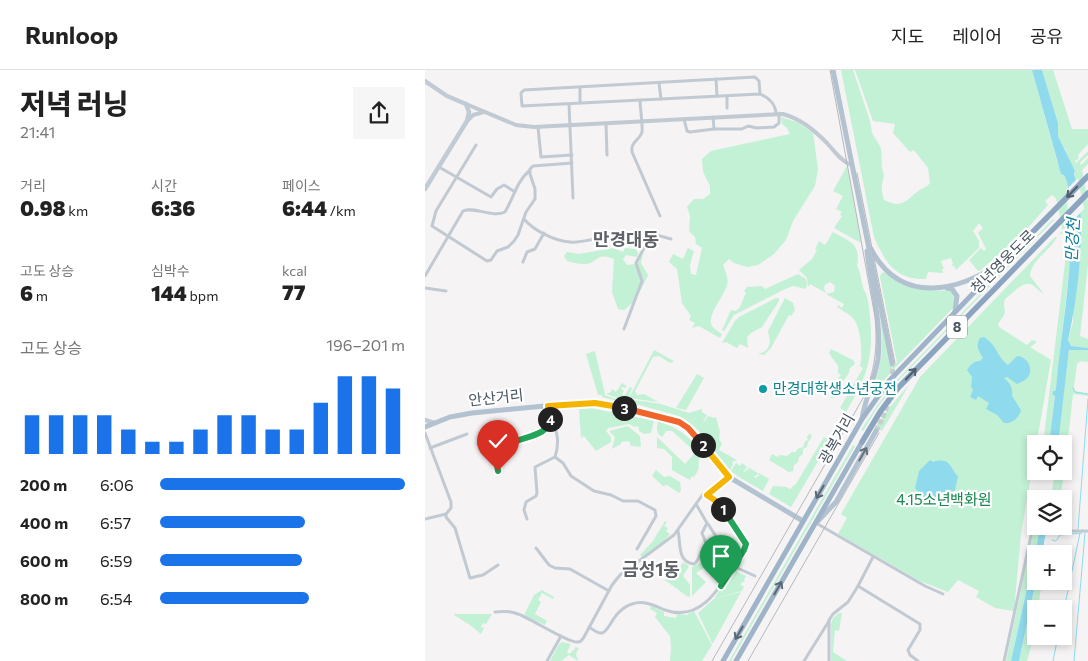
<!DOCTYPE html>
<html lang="ko">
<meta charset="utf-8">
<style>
body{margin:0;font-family:Commissioner,"Noto Sans KR",sans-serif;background:#f6f6f6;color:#222;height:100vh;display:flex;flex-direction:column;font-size:19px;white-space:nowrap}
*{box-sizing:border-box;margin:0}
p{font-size:16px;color:#767676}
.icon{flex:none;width:28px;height:28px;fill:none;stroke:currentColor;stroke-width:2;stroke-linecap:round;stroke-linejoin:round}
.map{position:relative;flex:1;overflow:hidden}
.side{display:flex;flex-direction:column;background:#fff;width:425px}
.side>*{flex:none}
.buttons{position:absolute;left:602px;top:365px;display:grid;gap:10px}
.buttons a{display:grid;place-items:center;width:45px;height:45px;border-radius:0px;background:#fff;box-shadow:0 2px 8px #0003;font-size:25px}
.pin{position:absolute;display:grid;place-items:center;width:42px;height:42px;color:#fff;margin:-51px -21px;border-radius:50% 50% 50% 0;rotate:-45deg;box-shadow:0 0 5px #0007}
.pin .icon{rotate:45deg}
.km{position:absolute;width:25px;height:25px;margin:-12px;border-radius:50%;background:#222;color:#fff;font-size:14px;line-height:25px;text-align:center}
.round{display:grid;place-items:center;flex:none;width:52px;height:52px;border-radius:0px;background:#f6f6f6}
.headline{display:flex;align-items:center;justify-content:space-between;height:85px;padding:0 20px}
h1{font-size:28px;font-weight:800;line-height:38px}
.stats{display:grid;grid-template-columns:repeat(3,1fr);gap:8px;height:85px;padding:5px 20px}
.stats div{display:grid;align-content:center}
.stats b{font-size:21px;font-weight:800}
.stats small{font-size:14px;font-weight:400}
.stats p{font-size:14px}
.chart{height:140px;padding:10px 20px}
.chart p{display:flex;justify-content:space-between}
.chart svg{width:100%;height:90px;margin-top:5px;stroke:#1a73e8;stroke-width:6}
ul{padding:0 20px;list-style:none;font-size:16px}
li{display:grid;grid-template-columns:80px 60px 1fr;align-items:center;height:38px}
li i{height:12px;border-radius:6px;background:#1a73e8}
header{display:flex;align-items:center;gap:30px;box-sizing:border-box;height:70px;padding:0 25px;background:#fff;border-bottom:1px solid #e0e0e0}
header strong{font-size:24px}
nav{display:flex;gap:28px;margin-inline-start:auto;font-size:18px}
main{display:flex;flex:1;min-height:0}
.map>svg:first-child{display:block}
</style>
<header>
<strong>Runloop</strong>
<nav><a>지도</a><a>레이어</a><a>공유</a></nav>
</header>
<main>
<section class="side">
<div class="headline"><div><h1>저녁 러닝</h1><p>21:41</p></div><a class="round"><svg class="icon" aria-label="share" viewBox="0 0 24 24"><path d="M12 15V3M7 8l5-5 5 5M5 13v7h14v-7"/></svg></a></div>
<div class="stats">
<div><p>거리</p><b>0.98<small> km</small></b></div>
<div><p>시간</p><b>6:36</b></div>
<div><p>페이스</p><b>6:44<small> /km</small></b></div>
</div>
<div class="stats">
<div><p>고도 상승</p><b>6<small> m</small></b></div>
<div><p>심박수</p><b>144<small> bpm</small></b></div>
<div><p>kcal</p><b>77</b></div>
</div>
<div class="chart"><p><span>고도 상승</span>196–201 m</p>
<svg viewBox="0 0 160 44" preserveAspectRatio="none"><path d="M5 44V25M15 44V25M25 44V25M35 44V25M45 44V32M55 44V38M65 44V38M75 44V32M85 44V25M95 44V25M105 44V32M115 44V32M125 44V19M135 44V6M145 44V6M155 44V12"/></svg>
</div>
<ul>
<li><b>200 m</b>6:06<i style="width:100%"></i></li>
<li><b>400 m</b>6:57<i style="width:59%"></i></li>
<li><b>600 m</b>6:59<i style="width:58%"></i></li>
<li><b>800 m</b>6:54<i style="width:61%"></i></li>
</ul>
</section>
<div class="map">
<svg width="663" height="591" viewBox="0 0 663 591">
<rect width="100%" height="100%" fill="#f5f3f3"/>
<g fill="#c3f1d5">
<path d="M416,0H428L445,51L447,63L456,78L457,98L459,106C456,115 456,121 459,130C477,138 478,133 492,122C497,118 501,118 505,113L503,98L489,80L485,82L468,63L470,54L448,51L430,0H607L632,91L642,112L646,158L645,193L631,318L630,321H628L627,324L630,325L624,374H618L643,169L642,163L633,164L638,161L631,128L627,125L620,131L623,135L599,162L556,200L553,201L544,190L556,178L559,181L561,179L553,163L558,158L554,153L548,161L554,171V178L532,199L531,200L529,196H526L528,194L526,188L516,191L518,197L520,198L517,199L518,203L503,202L501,209C469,210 460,191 449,167Z"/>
<path d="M617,0H628L647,59H663V74L653,85L654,88L650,91L651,93L663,81V85L655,93L656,95L663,88V94L657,100L663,131V195L655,266L663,269V278L646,276L643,270L648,252L650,108L649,98H647L640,79L639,78L633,66V53Z"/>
<path d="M356,47L374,53L388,63L393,99L390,116L368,151L361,170L349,184L333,195L322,197L309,193L304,189L298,195C300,201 304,208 302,215C300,225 281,246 287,256C289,259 294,262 297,264L295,268L274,256L267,258L270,253L264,250L266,246L257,233L252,199L244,192L248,184L258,189L263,178L269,181L265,195L266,204L271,205L277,178L271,174L270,167L264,161L265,146L262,137L269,129H278L285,124V116L278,102L277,89L286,81L365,64L362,58L357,54Z"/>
<path d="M422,96L436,173L409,158L417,146L415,145L417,142L411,139L418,126L408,121Z"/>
<path d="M628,149L629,150L473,311L452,338L438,361L436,360L451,337L472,310Z"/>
<path d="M408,162C425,172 436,173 432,196C436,203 436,210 438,217C440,224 439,218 441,224C444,231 444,240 445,247C449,287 442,307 421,342L415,338L438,298L435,296C438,285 436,257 428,248C424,244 417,240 412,237L413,235L417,238L419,234L401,224L409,222L410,216L405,212L400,215L399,218L401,223L385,214L383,217L382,208L374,200L387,189L392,180L390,179L394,171L400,175Z"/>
<path d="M630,167H632C626,180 606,190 605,206L619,224C615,222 613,219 609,216C599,208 589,223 580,229C576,241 586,238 573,254L574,257L602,275L607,270L611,271V273L605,277L626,290L596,464L589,541L570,538L551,527L554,521L533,510L523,522L495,511L413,464L422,448L416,444L495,307Z"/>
<path d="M188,178L198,182L200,178L211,179L213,183L212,187L201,185L198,189L202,195L211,194L218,183L216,193L223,205C217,218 210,233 199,240L193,239L187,222L189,189C170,181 173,194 159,194C153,194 147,192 142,191L139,186L142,182L154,184Z"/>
<path d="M459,202C480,216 501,223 526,220L530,224L529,237L466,302L447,324C449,315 453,304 455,294C459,273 456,252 453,232L465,294L472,293L455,207L456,204Z"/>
<path d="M373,204L381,209L382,214L381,219L368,216L360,219L309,245L299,261L297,260L306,240L311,241L315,237L321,223L319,221L322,217L337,216L340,219Z"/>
<path d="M351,228H354V231L337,257L326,263L322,267L323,278L315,274L312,278L301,272L297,273L310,251L314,247Z"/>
<path d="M360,228L368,233L370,240L366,246L364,245L346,278L339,285L333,284L339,282L343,278L345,272L343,261Z"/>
<path d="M406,279L428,290L430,294L425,298L424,303L416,314V318L412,321L410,327L407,328H405L410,323L411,317L414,315L413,308L416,305L413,303V296L404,283Z"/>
<path d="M647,279L663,280V292L656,291L652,294L649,316L650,321L663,324V326L648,324L640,397L635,429H631L633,410L630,429H626L630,401H639V374H633V367L644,280Z"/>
<path d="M229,280L249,291L245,293L234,286L228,287L210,321L212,325L219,324L233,332L204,328Z"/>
<path d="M170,281L180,324L179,325L206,334L177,327V325H173L161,284Z"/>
<path d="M272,304L279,308L261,340L251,338Z"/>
<path d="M197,313L202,316L200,318L197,317L196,319L199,321L197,324L199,326L205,317L207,318L203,329L236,334L264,343L277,339V342L282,345L278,352H279L283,346L289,348L291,347L295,362L294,369L297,374L294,380L312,390L307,392L308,395L305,400L274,361L261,350L254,346L211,334L181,324L186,322L187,319L191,322Z"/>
<path d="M484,315L457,361L450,357L464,338Z"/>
<path d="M166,338L229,351L226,363L219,364L214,361L213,356L210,357L204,354L183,358L181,361L186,367V372L171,381L159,366L156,368L154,339L126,341Z"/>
<path d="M233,351C255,359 263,365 278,384L274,388C273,398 276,397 269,407L267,406L265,410L247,400V387L239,379L232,378V367L260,394L269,384L268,380L247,361H241L237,367C230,362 232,358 233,351Z"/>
<path d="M203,356L210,362L215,366L216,377L206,376L204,371L196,372V374L187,379L190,367L184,361Z"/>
<path d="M385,363L387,367L383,372L382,377L378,379V384L374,387L373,392L369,395L368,401L364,402L344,390L347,384L353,387L355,385L362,386L367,382H371L372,379L378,377L380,371L383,370L382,367Z"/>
<path d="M399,367L405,371L366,437L344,424L348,416L361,417L365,419L371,414Z"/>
<path d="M428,375L430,376L306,591H304Z"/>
<path d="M311,393L315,396L317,393L322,397L320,400H318L320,402L322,399L324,401L323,397L333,403L331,406H328L331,408L333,406H336L333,405L334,403L344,409L338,421L314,407L306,401Z"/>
<path d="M231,400L239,407L245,406L255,412L256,420L254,423L242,415L238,416L227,406Z"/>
<path d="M611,429V457L615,458L586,591H581L608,463L610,462V458H608Z"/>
<path d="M240,451L242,452L239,456L243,458L241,461L245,464L241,469L217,487L215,485L228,471Z"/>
<path d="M281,484L285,487L280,497L271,503L281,512L267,526V497L275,493Z"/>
<path d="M258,492L264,496L258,506L265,515V526L263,527L240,510L248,503H254L256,500L254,499Z"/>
<path d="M307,499L321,506L319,510L320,511L315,514L319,517L317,521L289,529Z"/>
<path d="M611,510L617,511L613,539H611L609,566L602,591H594Z"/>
<path d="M117,520L129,527L128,529L117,523L113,530L116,532L110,544L122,551L120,555L99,545L109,525Z"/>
<path d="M316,522L288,573H287L273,543L289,529Z"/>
<path d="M226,536L239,542V546L251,548L252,544L263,545V544L269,541L287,575L277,591H245L246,578L245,566L230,547L232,543L225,539Z"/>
<path d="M414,543H417L414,561L410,560L408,582L422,591H406V554L408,548Z"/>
<path d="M29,544H67L61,554L58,553L56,557L59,558L56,564L45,555L29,545Z"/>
<path d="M137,572L146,574L142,582L144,584L150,579V577L154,578L151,584L153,591L144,585L136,591H125L134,574Z"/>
</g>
<g fill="#90daee">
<path d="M607,0H617L633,53V66L650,101L649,104C663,147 653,227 643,270L646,276L663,278V280H644L633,374H624L630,326L627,324L628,321H630L631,318C637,250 653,180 642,112L639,105L636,104Z"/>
<path d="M559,267C573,276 571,286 583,295L592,286C602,286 609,299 603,307C600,311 596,312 592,314L582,307L579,308C585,313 588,317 587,326L596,340C594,348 587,354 579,353L572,345L561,339L564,333L553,326L551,330L545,327L548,320L546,317L547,307L542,300C545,295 549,291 555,291L558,288C554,281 550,276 555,268Z"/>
<path d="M505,390L508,392C526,386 525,399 533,406L530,420L518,434L515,432C498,439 498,427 490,418L494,401Z"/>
<path d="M611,454V456H622L617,484H611V510L594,591H586L615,459L611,458Z"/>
</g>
<path fill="#f5f3f3" d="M653,108L659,139L644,155L641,120Z"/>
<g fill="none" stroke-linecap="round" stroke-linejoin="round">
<g stroke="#90daee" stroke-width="1">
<path d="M648,318L650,322L663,324"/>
<path d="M653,459L663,329"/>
<path d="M627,470L631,471L635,465L657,463"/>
<path d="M639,539L655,463"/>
<path d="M628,591L633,566"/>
<path d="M649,591L660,463"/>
</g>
<path stroke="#caccce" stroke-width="5" stroke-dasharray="5 2.5" stroke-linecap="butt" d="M451,361C463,339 469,319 467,293"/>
<g stroke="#c1cad2" stroke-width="3">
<path d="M291,9L292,26"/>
<path d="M234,13L236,29"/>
<path d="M335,24L334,11L330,7L99,20L96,23L97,36L335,24C344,28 350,33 351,43"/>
<path d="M302,26V38"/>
<path d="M215,30C215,36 218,58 217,62C215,70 205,72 207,82L235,146"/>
<path d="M155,33V17"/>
<path d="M144,34L148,128"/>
<path d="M288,47L289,59"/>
<path d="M259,49L262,61L265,62L289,59H317L323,56L332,58L349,57L354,53V43"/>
<path d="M181,53L182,85"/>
<path d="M113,57L116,87L147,85"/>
<path d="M51,75L11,141L7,156L62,191L66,190L72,181L83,177L89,171L93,165L101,142L110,129V119L105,104V99L108,96L147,93"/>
<path d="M14,97L66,127L72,119L79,115L90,122"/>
<path d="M99,149C109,161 130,171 145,172C154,173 165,170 173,168"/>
<path d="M98,192L102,182L110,179L119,163"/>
<path d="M0,206L38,141C49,136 67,148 80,142C88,129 92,111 104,101"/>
<path d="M0,218L21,221"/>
<path d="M199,259L217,211L211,193L226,165L228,164L246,169"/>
<path d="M0,363L26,432V438L21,444V447L30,458L45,508L58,505L73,495"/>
<path d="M53,374C62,374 69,378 79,377"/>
<path d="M5,378L42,364"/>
<path d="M130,387L138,393L146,406L169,421L186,425L198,431H213L230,440L231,446L212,479"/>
<path d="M73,401C67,371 101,369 121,360L125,351L123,336"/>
<path d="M0,449L21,444"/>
<path d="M102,449L99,440L101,432L111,426L112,423L110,397L130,387C134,375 134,360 125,351"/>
<path d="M391,453L500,516L518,524"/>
<path d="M283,454L292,468L286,474"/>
<path d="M253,461C256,474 252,492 269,494C276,489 274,480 282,476L277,463L282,453L271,434"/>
<path d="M282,476L287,483L308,496L319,480L321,474L294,433L282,425"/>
<path d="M111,478L124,495L130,498L145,499L184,521"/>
<path d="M448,487L433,516L495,554V560L483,580L485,585L493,591"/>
<path d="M70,542C78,541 86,541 93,544C105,548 145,574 153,572C156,572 157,570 159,567L187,515L195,505L249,465L278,424L282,425L304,407"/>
<path d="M164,557C167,559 173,564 177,563C185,561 188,540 207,534C219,530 228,535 240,540C274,552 293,521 308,496L330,506"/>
<path d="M122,591L136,566"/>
<path d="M379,591L404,551"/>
<path d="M404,591V550L408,544L423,532L433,516"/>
<path d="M579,591L607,461H663"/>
</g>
<g stroke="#c1cad2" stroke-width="4">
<path d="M41,34L91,55L109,57L358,44C376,49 389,60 402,73C409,81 416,91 426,95"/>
<path d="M42,51L48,45L59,42"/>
</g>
<g stroke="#c1cbd6" stroke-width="4.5">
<path d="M0,11L22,26L41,34L44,42L42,51L0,119"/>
<path d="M0,350L9,353"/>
</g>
<g stroke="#b3c2d1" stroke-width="5">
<path d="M408,0L467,293"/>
<path d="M446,179C476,236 534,222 578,191"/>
<path d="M522,218L527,219L532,226L530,241"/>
<path d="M437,349C440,328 450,309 453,289C457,252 446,217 442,181"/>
<path d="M0,357L25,347L47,343L151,333H170L232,346L253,352L263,358L304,407L378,451"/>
<path d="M393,451L411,432L451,361"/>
</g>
<g stroke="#9fb4c9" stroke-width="5">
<path d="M298,591L437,349L464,311L584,186"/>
<path d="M311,591L437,372"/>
</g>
<g stroke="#8ba5c1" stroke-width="5.5">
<path d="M584,186L663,106"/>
<path d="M437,372L455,342L473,318L663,123"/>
</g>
<g stroke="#b5b8bd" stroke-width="1">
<path d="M432,103L470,293"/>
<path d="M287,591L437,330C450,303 453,276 450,247L405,0"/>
<path d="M323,591L454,363"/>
</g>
</g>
<defs><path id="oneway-shaft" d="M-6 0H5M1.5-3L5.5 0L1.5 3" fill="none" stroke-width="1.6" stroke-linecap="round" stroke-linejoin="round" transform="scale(1.25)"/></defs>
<g stroke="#505e6b">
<use href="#oneway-shaft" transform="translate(647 122) rotate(134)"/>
<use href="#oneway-shaft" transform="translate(486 304) rotate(-47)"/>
</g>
<use stroke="#64717d" href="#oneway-shaft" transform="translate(438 384) rotate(-60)"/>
<g stroke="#5b6976">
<use href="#oneway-shaft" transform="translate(395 422) rotate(120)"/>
<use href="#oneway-shaft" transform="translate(353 518) rotate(-60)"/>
<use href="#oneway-shaft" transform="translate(314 563) rotate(120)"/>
</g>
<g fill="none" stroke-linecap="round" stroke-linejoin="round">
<defs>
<path id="split-1" d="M296,516L319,480L321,474L298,439"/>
<path id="split-2" d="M278,375L304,407L282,425L294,433L298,439"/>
<path id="split-3" d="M199,338L254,352L263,358L278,375"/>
<path id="split-4" d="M125,349L123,336L170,333L199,338"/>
<path id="split-5" d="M73,401C64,360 123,376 125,349"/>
</defs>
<use href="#split-1" stroke="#fff" stroke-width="10"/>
<use href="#split-2" stroke="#fff" stroke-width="10"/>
<use href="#split-3" stroke="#fff" stroke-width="10"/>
<use href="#split-4" stroke="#fff" stroke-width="10"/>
<use href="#split-5" stroke="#fff" stroke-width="10"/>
<use href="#split-1" stroke="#22a559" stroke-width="6"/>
<use href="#split-2" stroke="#f5b400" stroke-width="6"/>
<use href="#split-3" stroke="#f0652b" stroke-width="6"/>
<use href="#split-4" stroke="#f5b400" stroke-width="6"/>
<use href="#split-5" stroke="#22a559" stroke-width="6"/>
</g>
<circle fill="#0f9aa8" stroke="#fff" stroke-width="2" cx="338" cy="319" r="5"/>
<g text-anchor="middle" stroke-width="4.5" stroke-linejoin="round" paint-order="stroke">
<rect fill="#fff" stroke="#808990" stroke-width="1" x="522" y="245.5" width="20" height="23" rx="4"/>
<g font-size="14" font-weight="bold" fill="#4a5661">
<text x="532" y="262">8</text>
</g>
<g font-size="15" fill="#4a5661" stroke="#fff">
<text transform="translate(578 192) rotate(-45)" y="5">청년영웅도로</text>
<text transform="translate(71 328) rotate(-6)" y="5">안산거리</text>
<text transform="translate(412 369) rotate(-60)" y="5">광복거리</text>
</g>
<g font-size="15" fill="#0d838f" stroke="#fff" text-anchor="start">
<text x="348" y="324">만경대학생소년궁전</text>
</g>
<g font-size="15" fill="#17864f" stroke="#fff">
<text x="519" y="435">4.15소년백화원</text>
</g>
<g font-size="16" font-style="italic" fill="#0c7c9b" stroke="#fff">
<text transform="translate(647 170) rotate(-87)" y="6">만겅천</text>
</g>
<g font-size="18" font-weight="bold" fill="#5f6368" stroke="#fff">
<text x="201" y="176">만경대동</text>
<text x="226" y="506">금성1동</text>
</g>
</g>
</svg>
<div class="buttons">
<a><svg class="icon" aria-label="locate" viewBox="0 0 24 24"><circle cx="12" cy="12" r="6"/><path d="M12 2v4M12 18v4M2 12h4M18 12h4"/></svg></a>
<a><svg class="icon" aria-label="layers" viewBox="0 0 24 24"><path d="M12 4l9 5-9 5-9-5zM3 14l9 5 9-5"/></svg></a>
<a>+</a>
<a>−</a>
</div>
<div class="pin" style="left:296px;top:516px;background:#1e9e55"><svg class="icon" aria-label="arrive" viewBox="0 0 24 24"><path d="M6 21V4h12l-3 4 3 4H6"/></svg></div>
<div class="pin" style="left:73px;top:401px;background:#d93025"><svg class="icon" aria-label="check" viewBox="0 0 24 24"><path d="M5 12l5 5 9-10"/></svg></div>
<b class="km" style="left:298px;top:439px">1</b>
<b class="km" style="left:278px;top:375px">2</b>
<b class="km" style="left:199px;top:338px">3</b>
<b class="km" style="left:125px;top:349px">4</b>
</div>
</main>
